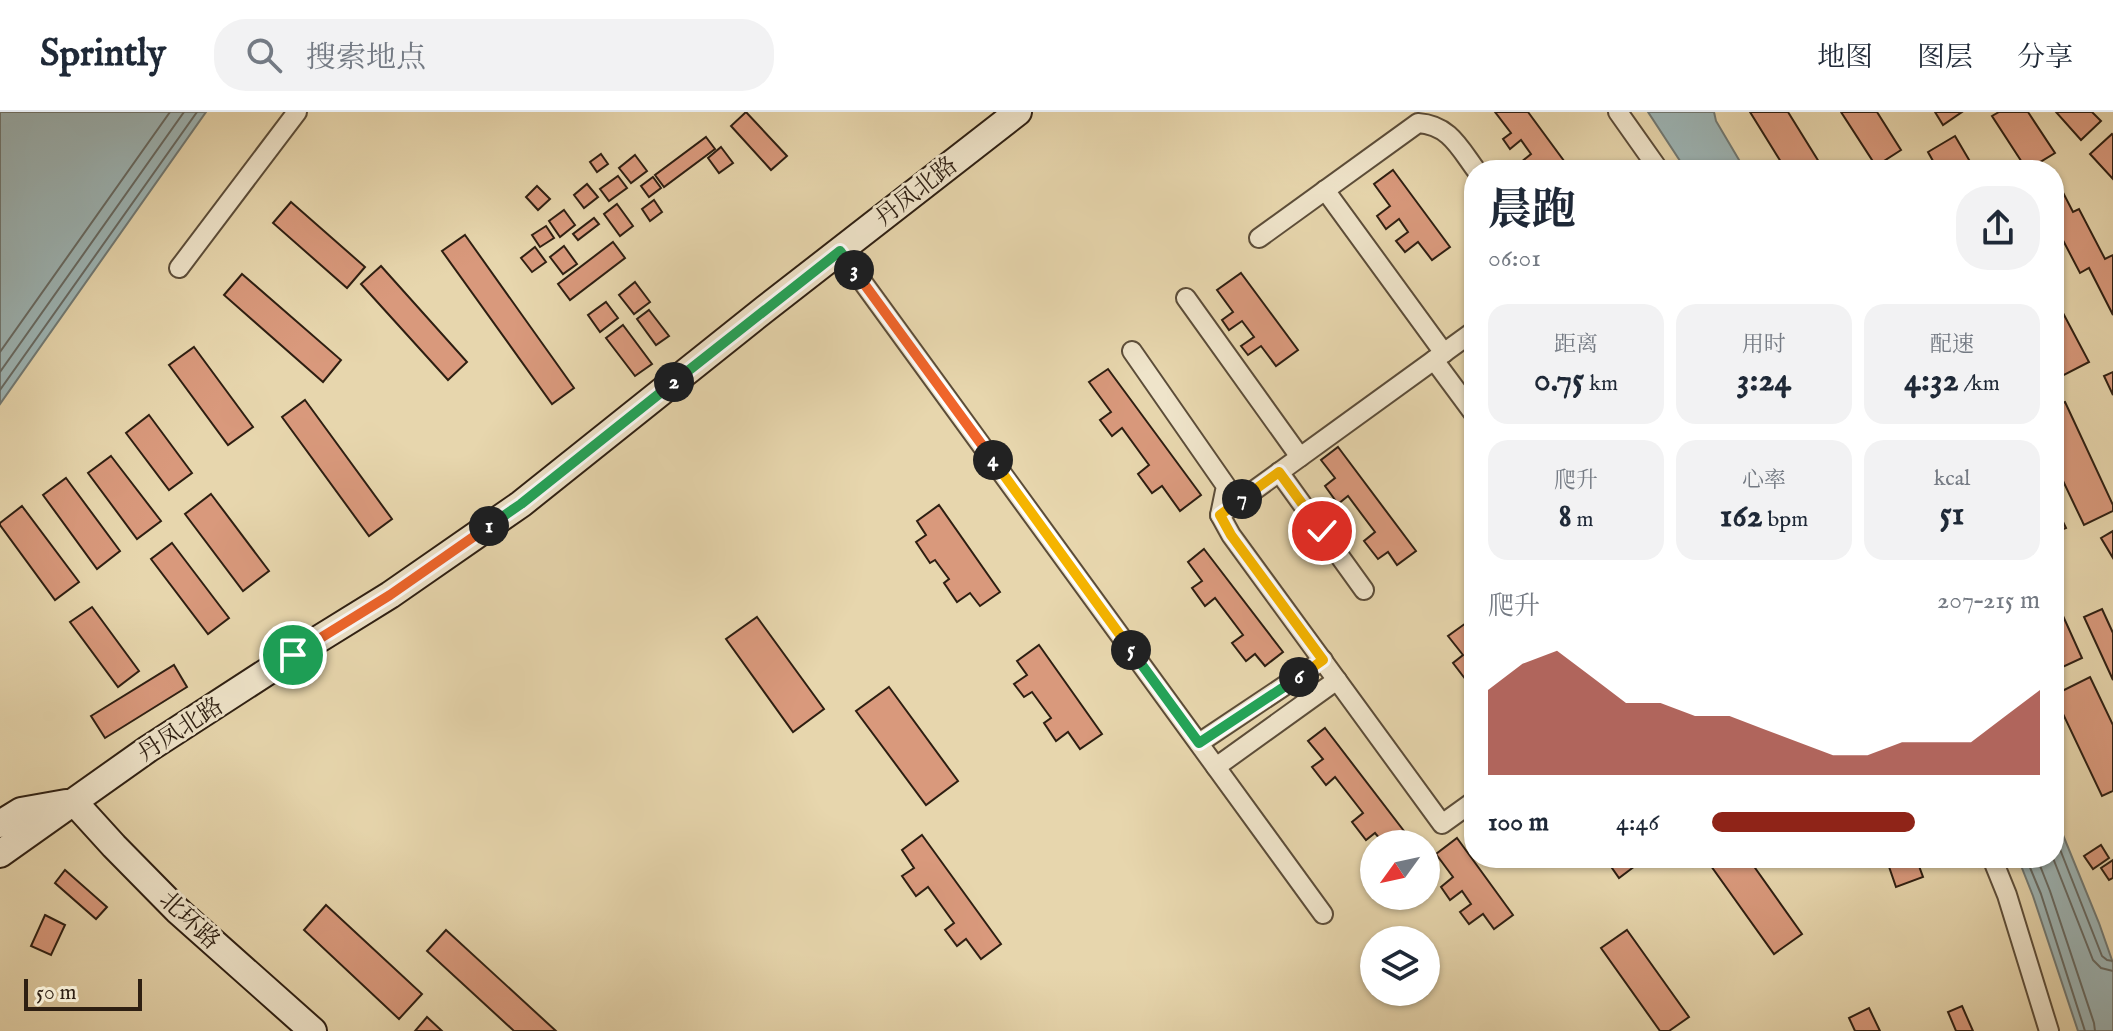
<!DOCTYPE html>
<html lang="zh">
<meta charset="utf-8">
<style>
body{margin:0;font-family:"IM FELL English","Noto Serif SC",serif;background:#f2f2f3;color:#1f2937;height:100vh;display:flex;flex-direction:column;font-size:30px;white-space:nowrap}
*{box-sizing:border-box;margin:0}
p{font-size:26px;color:#747a83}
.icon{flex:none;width:44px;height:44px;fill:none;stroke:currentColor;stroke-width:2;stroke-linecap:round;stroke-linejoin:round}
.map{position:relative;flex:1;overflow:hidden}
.panel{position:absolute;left:1464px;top:48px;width:600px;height:708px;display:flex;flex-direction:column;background:#fff;border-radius:32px;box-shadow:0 2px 6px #0004}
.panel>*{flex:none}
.needle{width:52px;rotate:237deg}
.fabs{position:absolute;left:1360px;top:718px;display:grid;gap:16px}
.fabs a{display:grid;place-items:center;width:80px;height:80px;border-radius:50%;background:#fff;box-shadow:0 2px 6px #0004;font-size:40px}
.scale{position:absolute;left:24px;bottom:20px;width:118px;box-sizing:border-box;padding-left:8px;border:4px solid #2e1f12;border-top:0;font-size:22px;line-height:28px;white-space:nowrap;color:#2e1f12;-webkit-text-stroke:6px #efe4ca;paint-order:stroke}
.pin{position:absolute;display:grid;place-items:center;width:68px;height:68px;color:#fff;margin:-34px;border:4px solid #fff;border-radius:50%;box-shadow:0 2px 8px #0007}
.km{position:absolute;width:40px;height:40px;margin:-20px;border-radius:50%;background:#222;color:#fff;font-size:22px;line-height:40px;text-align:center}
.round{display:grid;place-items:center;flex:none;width:84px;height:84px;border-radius:32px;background:#f2f2f3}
.headline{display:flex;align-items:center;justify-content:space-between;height:136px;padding:0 24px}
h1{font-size:44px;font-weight:700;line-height:60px}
.metrics{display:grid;grid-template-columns:repeat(3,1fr);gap:12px;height:136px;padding:8px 24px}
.metrics div{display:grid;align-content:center;border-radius:20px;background:#f2f2f3;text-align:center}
.metrics b{font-size:34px;font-weight:700}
.metrics small{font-size:22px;font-weight:400}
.metrics p{font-size:22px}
.chart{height:224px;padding:16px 24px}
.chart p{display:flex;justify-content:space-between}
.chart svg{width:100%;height:144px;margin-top:8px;fill:#8f2418;opacity:.7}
ul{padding:0 24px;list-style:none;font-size:26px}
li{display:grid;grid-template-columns:128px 96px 1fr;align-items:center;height:60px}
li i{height:20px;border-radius:10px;background:#8f2418}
header{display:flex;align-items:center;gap:48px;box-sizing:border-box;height:112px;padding:0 40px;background:#fff;border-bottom:2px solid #e0e1e3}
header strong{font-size:38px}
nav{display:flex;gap:44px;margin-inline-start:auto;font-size:28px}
.search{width:560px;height:72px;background:#f2f2f3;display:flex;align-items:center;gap:20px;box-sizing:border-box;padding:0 28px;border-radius:32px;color:#747a83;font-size:30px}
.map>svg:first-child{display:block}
</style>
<header>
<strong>Sprintly</strong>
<div class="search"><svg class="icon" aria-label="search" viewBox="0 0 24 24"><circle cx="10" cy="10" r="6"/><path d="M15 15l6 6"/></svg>搜索地点</div>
<nav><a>地图</a><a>图层</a><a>分享</a></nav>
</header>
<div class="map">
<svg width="2113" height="919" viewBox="0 0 2113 919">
<rect width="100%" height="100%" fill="#e7d6ad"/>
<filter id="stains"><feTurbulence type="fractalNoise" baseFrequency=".0025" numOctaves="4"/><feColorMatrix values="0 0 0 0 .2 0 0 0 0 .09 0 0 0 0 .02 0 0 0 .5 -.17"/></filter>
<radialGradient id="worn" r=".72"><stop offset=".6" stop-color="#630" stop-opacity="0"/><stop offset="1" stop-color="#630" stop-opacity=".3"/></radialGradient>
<g fill="#9db6b7" stroke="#717a75" stroke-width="2">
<path d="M0,0H206L0,292Z"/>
<path d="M1648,0H1714L1716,9L1745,58H1686Z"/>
<path d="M2054,701L2099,811L2113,851V919H2078L2033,784L2018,746H2054Z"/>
</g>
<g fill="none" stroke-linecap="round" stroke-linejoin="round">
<g stroke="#666a64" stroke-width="2">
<path d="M0,240L170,0"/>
<path d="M0,260L184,0"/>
<path d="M0,278L197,0"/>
<path d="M2054,722L2102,844L2107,848L2113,849"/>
<path d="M2026,746L2041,782L2085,919"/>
<path d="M2037,746L2050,779L2094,911L2095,919"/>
<path d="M2053,746L2093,848L2101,856L2113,859"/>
</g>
</g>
<g fill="#d9997c" stroke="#2e1f12" stroke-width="2">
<path d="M746,0L787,44L771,58L731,14Z"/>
<path d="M1495,0H1528L1570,57L1539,58L1537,55L1533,58H1525L1520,51L1531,42L1521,28L1510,37L1503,27L1511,21Z"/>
<path d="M1750,0H1788L1824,58H1786Z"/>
<path d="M1841,0H1877L1901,38L1876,54Z"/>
<path d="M1935,0H1962L1943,13Z"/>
<path d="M1999,0H2028L2055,41L2027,58L1992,4Z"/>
<path d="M2056,0H2092L2101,9L2081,28Z"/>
<path d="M2112,22L2113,23V67L2090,42Z"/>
<path d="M1955,24L1975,58H1938L1928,40Z"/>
<path d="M706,25L715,37L664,75L655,63Z"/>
<path d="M721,35L733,51L719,61L708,46Z"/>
<path d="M601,42L608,52L597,60L590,50Z"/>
<path d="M635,43L647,59L631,71L619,56Z"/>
<path d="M1393,58L1450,135L1432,148L1418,130L1405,140L1396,129L1408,120L1399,107L1386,117L1377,104L1390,94L1374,72Z"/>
<path d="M2054,63L2073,100L2079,97L2105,147L2113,143V203L2089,156L2080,161L2054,111Z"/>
<path d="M618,64L627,76L609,89L600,77Z"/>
<path d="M653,65L661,76L649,85L641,74Z"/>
<path d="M587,72L598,85L584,96L574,83Z"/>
<path d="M537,74L550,87L538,98L526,85Z"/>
<path d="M654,88L662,100L650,109L642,97Z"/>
<path d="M291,90L365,155L347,176L273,111Z"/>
<path d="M617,92L633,114L620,124L604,102Z"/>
<path d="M564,98L575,113L560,125L549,109Z"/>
<path d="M594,106L599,112L578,128L573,122Z"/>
<path d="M546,114L554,126L540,135L532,123Z"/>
<path d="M465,123L574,276L552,292L442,139Z"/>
<path d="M613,130L625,146L570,188L558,172Z"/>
<path d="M564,134L577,152L563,162L550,145Z"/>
<path d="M535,135L546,150L532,160L521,146Z"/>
<path d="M381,154L467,250L448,268L361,172Z"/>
<path d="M1241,161L1298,238L1276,254L1261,234L1248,243L1241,234L1254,225L1242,209L1229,218L1222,208L1233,200L1217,178Z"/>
<path d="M242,162L341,248L323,270L224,183Z"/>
<path d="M635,170L650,190L634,202L619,183Z"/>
<path d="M2054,184L2089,250L2062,264L2054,249Z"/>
<path d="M606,190L618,206L600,220L588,203Z"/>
<path d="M649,198L669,224L656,233L637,207Z"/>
<path d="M623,213L652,252L635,264L606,226Z"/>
<path d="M194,235L253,315L228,333L169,253Z"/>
<path d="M1108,257L1201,383L1180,399L1162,374L1152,381L1138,362L1149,353L1122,316L1112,324L1100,308L1111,300L1089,270Z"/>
<path d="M2113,260V283L2104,264Z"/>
<path d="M305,288L392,407L369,424L282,305Z"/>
<path d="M2065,290L2113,393V399L2084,413L2054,350V294Z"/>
<path d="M149,303L192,361L169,378L126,321Z"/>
<path d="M1338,335L1416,439L1397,453L1388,440L1378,447L1364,429L1375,420L1348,384L1338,392L1325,374L1335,366L1321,348Z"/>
<path d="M111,344L161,409L137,427L88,361Z"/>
<path d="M66,366L120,439L97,457L43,383Z"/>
<path d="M211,382L269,459L243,479L185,402Z"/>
<path d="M2054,391L2066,416L2054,421Z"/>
<path d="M939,393L1000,480L980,494L970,481L957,490L944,471L949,467L935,448L930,451L916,430L926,423L917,409Z"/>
<path d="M22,394L79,470L55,488L0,413V411Z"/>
<path d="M2113,419V446L2101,426Z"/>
<path d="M172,431L229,506L208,522L151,447Z"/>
<path d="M1204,437L1283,540L1265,554L1255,542L1246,549L1232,531L1243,523L1215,486L1205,494L1192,476L1202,469L1188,450Z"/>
<path d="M2054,484L2082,546L2054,559Z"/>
<path d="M92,495L139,559L118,575L70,510Z"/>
<path d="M2102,497L2113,521V568L2084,505Z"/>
<path d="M757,505L824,597L793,620L726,527Z"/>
<path d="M1466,511L1474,521V563L1466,568L1453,551L1463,543L1448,524Z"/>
<path d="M1039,533L1102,622L1080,637L1068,620L1056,629L1044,611L1051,606L1032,580L1024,585L1014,572L1027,563L1017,549Z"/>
<path d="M174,553L187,575L105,626L91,604Z"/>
<path d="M2090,565L2113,613V679L2102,684L2054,583Z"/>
<path d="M889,575L958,669L926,693L856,599Z"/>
<path d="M1325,616L1404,719L1387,732H1384L1375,721L1366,728L1352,710L1363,701L1335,665L1326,673L1312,655L1323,647L1308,629Z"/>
<path d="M922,723L1001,832L981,847L966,827L957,834L945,818L954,811L928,775L916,784L902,764L914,756L902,738Z"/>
<path d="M1457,726L1513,803L1494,817L1483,802L1469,812L1460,800L1471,792L1462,779L1450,788L1441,775L1453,765L1436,742Z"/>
<path d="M2101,733L2109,746L2093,757L2084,744Z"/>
<path d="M1605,746H1641L1643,748L1619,766Z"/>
<path d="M1748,746L1802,822L1774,842L1706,747Z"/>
<path d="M1886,746H1916L1923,765L1896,775Z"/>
<path d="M2113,748V766L2109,768L2101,756Z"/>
<path d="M65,758L107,795L96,807L55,771Z"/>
<path d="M326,793L422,882L399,907L304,818Z"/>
<path d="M45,803L65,813L51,843L31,834Z"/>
<path d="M446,818L556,919H514L427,839Z"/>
<path d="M1627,818L1689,905L1669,919H1660L1601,836Z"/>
<path d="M1962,894L1973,919H1956L1948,900Z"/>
<path d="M1869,896L1880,919H1855L1849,906Z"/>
<path d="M427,905L442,919H415Z"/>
</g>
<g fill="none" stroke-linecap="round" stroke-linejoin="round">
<defs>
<g id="street">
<path d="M1618,0L1659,58"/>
<path d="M1325,78L1444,241"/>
<path d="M1259,126L1418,11C1449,13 1459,35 1476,58"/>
<path d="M840,139L1323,802"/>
<path d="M179,156L297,0"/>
<path d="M1186,186L1300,345"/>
<path d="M1132,239L1226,374L1220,403L1231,423L1442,712L1474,689"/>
<path d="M1434,248L1474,302"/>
<path d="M1279,360L1364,478"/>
<path d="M1220,403L1474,219"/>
<path d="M1199,631L1323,548"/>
<path d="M1216,655L1337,568"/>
<path d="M1992,746L2007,783L2049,919"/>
</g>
<g id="secondary">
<path d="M74,690L114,734L177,798L313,919"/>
<path d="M0,712L21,699L66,691"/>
<path d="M0,742L148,637L293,543L390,483L521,392L765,197L1018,0"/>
</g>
</defs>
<use href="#street" stroke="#5c4d39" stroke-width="22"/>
<use href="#secondary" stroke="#2e1f12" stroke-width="30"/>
<use href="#street" stroke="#efe4ca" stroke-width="18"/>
<use href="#secondary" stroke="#efe4ca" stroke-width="26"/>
</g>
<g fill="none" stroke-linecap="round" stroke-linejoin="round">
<defs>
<path id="split-1" d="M293,543L390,483L489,414"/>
<path id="split-2" d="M489,414L521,392L674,270"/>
<path id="split-3" d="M674,270L840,139L854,158"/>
<path id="split-4" d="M854,158L993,348"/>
<path id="split-5" d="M993,348L1131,538"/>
<path id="split-6" d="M1131,538L1199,631L1299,565"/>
<path id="split-7" d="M1242,387L1220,403L1231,423L1323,548L1299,565"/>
<path id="split-8" d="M1242,387L1279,360L1322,419"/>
</defs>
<use href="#split-1" stroke="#fff" stroke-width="16"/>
<use href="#split-2" stroke="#fff" stroke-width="16"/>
<use href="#split-3" stroke="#fff" stroke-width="16"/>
<use href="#split-4" stroke="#fff" stroke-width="16"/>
<use href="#split-5" stroke="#fff" stroke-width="16"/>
<use href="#split-6" stroke="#fff" stroke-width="16"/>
<use href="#split-7" stroke="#fff" stroke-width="16"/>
<use href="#split-8" stroke="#fff" stroke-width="16"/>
<use href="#split-1" stroke="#f0652b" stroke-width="10"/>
<use href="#split-2" stroke="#22a559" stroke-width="10"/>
<use href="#split-3" stroke="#22a559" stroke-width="10"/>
<use href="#split-4" stroke="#f0652b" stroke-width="10"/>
<use href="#split-5" stroke="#f5b400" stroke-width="10"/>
<use href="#split-6" stroke="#22a559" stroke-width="10"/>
<use href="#split-7" stroke="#f5b400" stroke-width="10"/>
<use href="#split-8" stroke="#f5b400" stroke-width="10"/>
</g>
<g text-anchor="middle" stroke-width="6" stroke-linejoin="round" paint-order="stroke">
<g font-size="24" fill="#2e1f12" stroke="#efe4ca">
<text transform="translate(916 79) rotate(-38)" y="8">丹凤北路</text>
<text transform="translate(180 617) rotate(-33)" y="8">丹凤北路</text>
<text transform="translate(190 808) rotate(43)" y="8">北环路</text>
</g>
</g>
<rect width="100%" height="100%" filter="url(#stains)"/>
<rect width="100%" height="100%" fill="url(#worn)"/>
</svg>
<div class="fabs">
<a><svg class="needle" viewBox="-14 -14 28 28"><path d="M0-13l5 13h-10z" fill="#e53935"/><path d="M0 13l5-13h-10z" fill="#747a83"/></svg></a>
<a><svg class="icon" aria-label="layers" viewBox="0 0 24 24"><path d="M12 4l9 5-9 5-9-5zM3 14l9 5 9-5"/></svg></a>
</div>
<div class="scale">50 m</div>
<div class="pin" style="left:293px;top:543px;background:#1e9e55"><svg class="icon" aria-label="arrive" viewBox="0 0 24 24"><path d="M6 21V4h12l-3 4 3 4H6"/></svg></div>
<div class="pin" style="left:1322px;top:419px;background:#d93025"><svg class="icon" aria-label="check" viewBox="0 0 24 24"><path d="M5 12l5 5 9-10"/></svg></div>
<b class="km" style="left:489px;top:414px">1</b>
<b class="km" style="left:674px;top:270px">2</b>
<b class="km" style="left:854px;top:158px">3</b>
<b class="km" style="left:993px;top:348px">4</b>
<b class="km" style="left:1131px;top:538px">5</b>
<b class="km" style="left:1299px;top:565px">6</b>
<b class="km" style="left:1242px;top:387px">7</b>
<section class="panel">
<div class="headline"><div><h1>晨跑</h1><p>06:01</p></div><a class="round"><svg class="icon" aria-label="share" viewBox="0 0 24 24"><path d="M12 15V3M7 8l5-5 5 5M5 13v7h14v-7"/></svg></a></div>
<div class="metrics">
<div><p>距离</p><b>0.75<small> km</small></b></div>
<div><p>用时</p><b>3:24</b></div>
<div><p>配速</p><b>4:32<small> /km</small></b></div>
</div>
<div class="metrics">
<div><p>爬升</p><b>8<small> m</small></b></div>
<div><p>心率</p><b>162<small> bpm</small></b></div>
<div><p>kcal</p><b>51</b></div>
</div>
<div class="chart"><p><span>爬升</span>207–215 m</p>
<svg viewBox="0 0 160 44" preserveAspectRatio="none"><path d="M0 44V18L10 10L20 6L30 14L40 22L50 22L60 26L70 26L80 30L90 34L100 38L110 38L120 34L130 34L140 34L150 26L160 18V44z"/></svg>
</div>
<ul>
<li><b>100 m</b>4:46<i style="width:62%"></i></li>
</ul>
</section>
</div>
